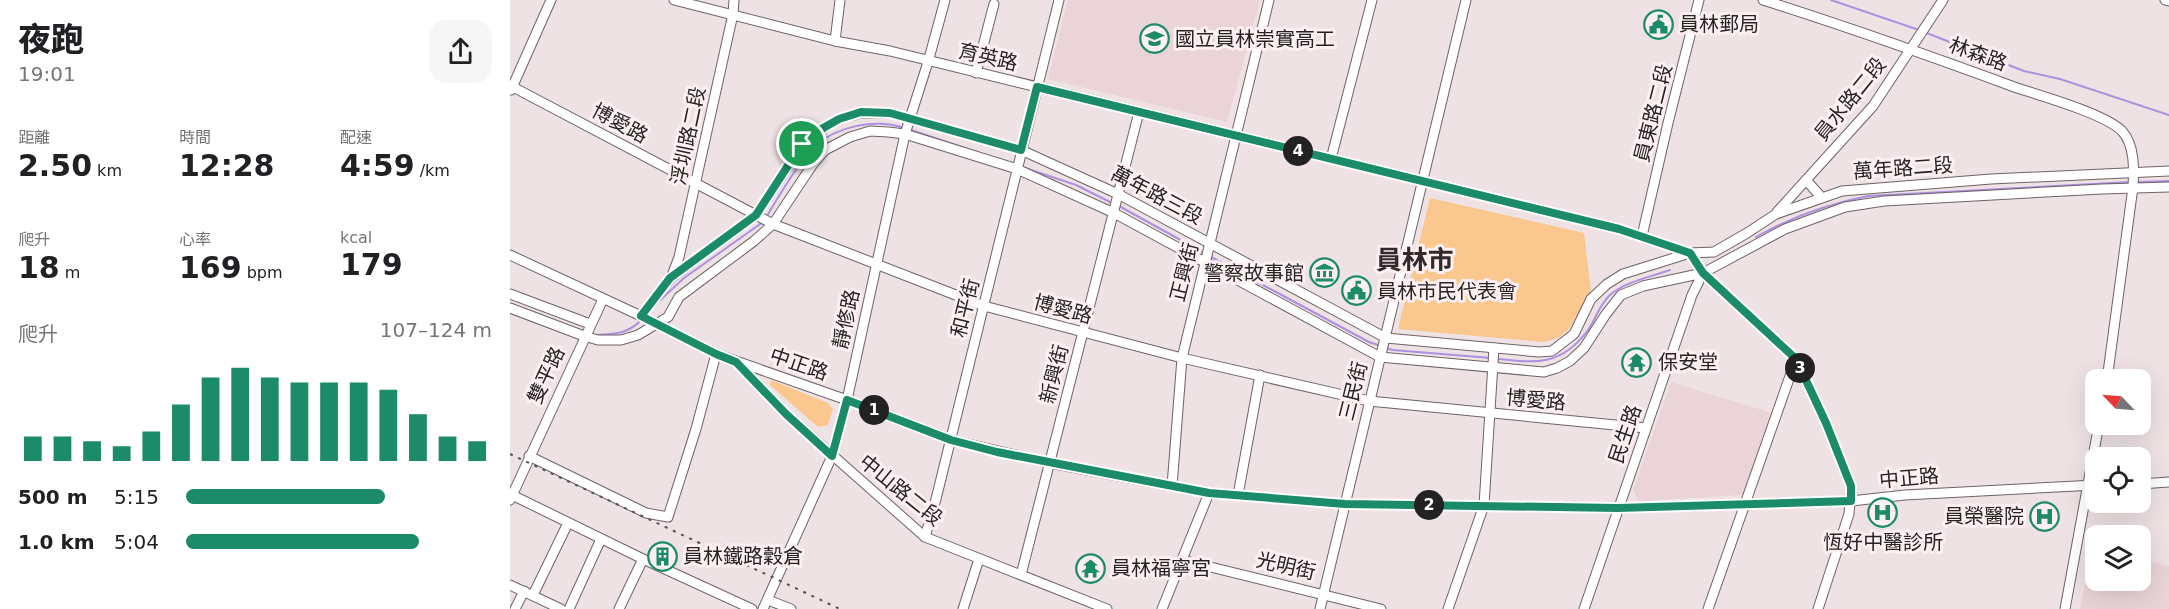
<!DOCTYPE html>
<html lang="zh-TW">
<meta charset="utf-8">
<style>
body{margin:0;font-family:"DejaVu Sans","Noto Sans TC",sans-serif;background:#f6f6f6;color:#202124;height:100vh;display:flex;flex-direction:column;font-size:22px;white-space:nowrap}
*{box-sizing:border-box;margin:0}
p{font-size:20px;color:#757577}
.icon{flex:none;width:33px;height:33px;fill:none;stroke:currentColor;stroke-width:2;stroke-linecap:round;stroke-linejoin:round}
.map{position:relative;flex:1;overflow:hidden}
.panel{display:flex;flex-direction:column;background:#fff;width:510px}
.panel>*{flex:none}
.needle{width:39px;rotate:295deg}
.tools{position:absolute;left:1575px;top:369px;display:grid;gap:12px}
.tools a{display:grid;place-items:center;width:66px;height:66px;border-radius:12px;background:#fff;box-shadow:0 6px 24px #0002;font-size:30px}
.pin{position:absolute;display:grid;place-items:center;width:51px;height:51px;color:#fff;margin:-26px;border:3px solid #fff;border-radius:50%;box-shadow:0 2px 6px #0007}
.km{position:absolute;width:30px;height:30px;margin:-15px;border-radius:50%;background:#222;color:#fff;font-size:16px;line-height:30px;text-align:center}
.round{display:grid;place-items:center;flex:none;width:63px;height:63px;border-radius:18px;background:#f6f6f6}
.summary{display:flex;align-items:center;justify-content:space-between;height:102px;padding:0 18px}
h1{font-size:33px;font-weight:800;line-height:45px}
.metrics{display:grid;grid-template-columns:repeat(3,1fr);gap:9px;height:102px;padding:6px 18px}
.metrics div{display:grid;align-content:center}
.metrics b{font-size:30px;font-weight:800}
.metrics small{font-size:16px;font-weight:400}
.metrics p{font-size:16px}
.chart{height:168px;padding:12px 18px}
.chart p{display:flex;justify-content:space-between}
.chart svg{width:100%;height:108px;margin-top:6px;stroke:#1b8b6a;stroke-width:6}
ul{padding:0 18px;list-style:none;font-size:20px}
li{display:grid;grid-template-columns:96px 72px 1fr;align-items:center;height:45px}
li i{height:15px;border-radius:8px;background:#1b8b6a}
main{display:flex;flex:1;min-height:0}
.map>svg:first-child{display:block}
</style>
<main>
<section class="panel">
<div class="summary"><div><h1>夜跑</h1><p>19:01</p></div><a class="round"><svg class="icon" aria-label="share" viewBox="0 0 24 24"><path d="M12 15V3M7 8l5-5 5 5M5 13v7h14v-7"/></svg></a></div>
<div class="metrics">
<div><p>距離</p><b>2.50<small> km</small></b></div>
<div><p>時間</p><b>12:28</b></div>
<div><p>配速</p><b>4:59<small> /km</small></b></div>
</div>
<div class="metrics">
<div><p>爬升</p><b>18<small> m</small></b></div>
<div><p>心率</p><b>169<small> bpm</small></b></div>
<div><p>kcal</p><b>179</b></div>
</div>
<div class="chart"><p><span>爬升</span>107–124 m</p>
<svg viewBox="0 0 160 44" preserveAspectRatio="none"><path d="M5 44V34M15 44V34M25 44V36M35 44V38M45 44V32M55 44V21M65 44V10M75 44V6M85 44V10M95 44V12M105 44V12M115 44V12M125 44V15M135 44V25M145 44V34M155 44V36"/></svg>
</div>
<ul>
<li><b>500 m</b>5:15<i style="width:65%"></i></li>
<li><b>1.0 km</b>5:04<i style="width:76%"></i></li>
</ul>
</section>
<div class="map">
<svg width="1659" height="609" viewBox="0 0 1659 609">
<rect width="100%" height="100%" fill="#efe2e4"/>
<g fill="#ead4d8">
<path d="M558,0H750L717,122L538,79Z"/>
<path d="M1161,382L1262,413L1233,495L1129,501L1123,490Z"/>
<path d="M1582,549L1585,550L1586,580H1630L1631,560L1659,566V609H1570Z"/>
</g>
<g fill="#fac88e">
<path d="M920,198L1074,233L1081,291L1059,329L1048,338L1034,342L888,329Z"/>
<path d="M261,380L318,403L323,409L318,425L308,427L260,385Z"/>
</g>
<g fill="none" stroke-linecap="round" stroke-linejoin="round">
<g stroke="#ae90e1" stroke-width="2">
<path d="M1321,0L1409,30"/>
<path d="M1414,32L1514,71L1550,79L1659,115"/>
<path d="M401,130L467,152"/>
<path d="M515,168L566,185L604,204"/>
<path d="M1626,182L1659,181"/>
<path d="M609,206L696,254"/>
<path d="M256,218C267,198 279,180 291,162C295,157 298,151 303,147C328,126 364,118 395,128"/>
<path d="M1246,237C1281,217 1318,204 1358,196L1620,182"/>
<path d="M701,257L859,342L871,346"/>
<path d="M146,304L174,278L253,222"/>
<path d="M86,335C104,334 119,334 132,319"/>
<path d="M876,348L883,350L981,358"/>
<path d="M987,359C1026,363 1052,366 1078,330C1086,319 1089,305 1100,295C1116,281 1141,277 1160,270"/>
</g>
<defs>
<g id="minor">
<path d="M164,0L325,41L380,51L1109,229L1180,253L1193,273L1286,359L1316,423L1341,486L1339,514L1308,609"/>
<path d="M1253,0C1338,27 1423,57 1507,88C1532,96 1595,114 1612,131C1625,145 1624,170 1623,187L1597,380"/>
<path d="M1655,0L1659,1"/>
<path d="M325,41L330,0"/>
<path d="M466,73L484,4"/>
<path d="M3,87L263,224L474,306L672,358L859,401L1136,428"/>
<path d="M1,90L41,0"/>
<path d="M821,159L862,0"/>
<path d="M1296,180L1312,198"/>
<path d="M1267,212L1363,106L1433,0"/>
<path d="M1132,236L1158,123L1189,0"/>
<path d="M0,255L131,316L206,354L337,400L441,440L540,463L699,493L835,504L1108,508L1341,501L1395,495L1586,485"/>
<path d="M161,278L169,257L223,14L224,0"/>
<path d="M0,294L80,324"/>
<path d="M0,308L74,336L88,340H111L128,335L158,317L169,297L244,241L263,224L303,164L315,150L340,137L360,131L378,132L395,134L507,169L604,213L870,357L1034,372L1047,368L1060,361L1074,348L1096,314L1111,295L1133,286L1193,273L1275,229L1335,207L1374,201L1592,189L1659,187"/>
<path d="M131,316L161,278L246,215L293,144L301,135L329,119L351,113H380L511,150L608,194L876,338L1029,352L1042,351L1064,334L1081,299L1097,284L1113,274L1180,253L1204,252L1237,233L1266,214L1332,191L1481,179L1659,171"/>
<path d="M228,364L276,414L415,537L597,609"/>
<path d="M19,456L136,513L158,517L186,429L206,354"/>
<path d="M1630,484L1659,482"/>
<path d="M662,486L672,358L759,0"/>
<path d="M2,495L133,559L242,609"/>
<path d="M728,495L750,375"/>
<path d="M0,500L93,299"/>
<path d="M415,537L426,499L549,0"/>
<path d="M672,560L871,609"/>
<path d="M511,575L629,112"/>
<path d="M0,585L51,609"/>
<path d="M23,595L58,523"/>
<path d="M258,600L281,609"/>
<path d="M5,609L14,591"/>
<path d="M59,609L91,539"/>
<path d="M109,609L133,559"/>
<path d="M253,609L322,456L337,400L395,134L418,62L435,0"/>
<path d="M453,609L469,559"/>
<path d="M652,609L699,493"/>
<path d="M810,609L956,0"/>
<path d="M938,609L974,505L984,348"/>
<path d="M1074,609L1182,295L1193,273"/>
<path d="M1198,609L1286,359"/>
<path d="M1555,609L1589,424"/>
</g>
</defs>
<use href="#minor" stroke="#6e6365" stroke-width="11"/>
<use href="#minor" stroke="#fff" stroke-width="9"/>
<path stroke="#565050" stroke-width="2" stroke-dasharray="3 6" stroke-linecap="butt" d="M0,454L330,609"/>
</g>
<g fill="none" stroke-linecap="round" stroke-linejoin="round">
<defs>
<path id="route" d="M527,87L1109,229L1180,253L1193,273L1286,359L1316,423L1341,486V501L1108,508L835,504L699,493L487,452L441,440L337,400L322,456L276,414L226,362L206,354L131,316L160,278L246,215L292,144L301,135L329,119L351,112L380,113L511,150Z"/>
</defs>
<use href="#route" stroke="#fff" stroke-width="12"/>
<use href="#route" stroke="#1b8b6a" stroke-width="8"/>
</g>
<defs>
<symbol id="civic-ring" viewBox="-11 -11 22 22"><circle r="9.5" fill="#fdeff2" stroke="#1b8b6a" stroke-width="1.5"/><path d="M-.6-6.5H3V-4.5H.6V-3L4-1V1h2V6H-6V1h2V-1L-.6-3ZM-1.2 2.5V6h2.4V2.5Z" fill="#1b8b6a"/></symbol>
<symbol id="school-ring" viewBox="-11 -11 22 22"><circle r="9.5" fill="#fdeff2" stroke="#1b8b6a" stroke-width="1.5"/><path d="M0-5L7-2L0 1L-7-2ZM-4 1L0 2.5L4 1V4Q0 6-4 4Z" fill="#1b8b6a"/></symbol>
<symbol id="museum-ring" viewBox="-11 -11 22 22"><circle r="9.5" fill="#fdeff2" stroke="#1b8b6a" stroke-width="1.5"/><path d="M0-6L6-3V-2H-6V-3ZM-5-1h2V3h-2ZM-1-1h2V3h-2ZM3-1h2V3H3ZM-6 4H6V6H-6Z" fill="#1b8b6a"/></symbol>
<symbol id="temple-ring" viewBox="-11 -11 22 22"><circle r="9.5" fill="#fdeff2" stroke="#1b8b6a" stroke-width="1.5"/><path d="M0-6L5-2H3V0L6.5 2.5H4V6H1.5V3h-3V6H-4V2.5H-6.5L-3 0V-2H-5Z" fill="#1b8b6a"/></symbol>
<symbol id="hospital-ring" viewBox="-11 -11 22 22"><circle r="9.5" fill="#fdeff2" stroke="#1b8b6a" stroke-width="1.5"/><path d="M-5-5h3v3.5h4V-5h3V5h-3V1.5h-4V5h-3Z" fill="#1b8b6a"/></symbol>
<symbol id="building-ring" viewBox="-11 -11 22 22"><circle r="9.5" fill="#fdeff2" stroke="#1b8b6a" stroke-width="1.5"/><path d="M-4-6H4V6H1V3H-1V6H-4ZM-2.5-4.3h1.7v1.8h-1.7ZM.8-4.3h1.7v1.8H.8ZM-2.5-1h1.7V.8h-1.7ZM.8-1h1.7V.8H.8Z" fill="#1b8b6a"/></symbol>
</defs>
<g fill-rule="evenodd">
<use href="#civic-ring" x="1132" y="8" width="33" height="33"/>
<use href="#school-ring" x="628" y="22" width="33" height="33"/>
<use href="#museum-ring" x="798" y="256" width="33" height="33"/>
<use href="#civic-ring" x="830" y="274" width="33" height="33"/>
<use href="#temple-ring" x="1110" y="346" width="33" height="33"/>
<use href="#hospital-ring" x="1356" y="496" width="33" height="33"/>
<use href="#hospital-ring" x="1518" y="500" width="33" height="33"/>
<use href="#building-ring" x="136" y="540" width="33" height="33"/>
<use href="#temple-ring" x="564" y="552" width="33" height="33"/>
</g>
<g text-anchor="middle" stroke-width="6" stroke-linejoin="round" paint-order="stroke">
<g font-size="20" fill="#272323" stroke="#fdeff2" text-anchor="start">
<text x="1169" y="31">員林郵局</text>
<text x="665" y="46">國立員林崇實高工</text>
<text x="794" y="280" text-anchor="end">警察故事館</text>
<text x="867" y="298">員林市民代表會</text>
<text x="1148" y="369">保安堂</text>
<text x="1514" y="523" text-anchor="end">員榮醫院</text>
<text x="1373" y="549" text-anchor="middle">恆好中醫診所</text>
<text x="173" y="563">員林鐵路穀倉</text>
<text x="601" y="575">員林福寧宮</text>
</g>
<g font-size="20" fill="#272323" stroke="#fdeff2">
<text transform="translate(1468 54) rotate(20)" y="7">林森路</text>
<text transform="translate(478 57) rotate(13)" y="7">育英路</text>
<text transform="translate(1340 99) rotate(-51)" y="7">員水路二段</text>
<text transform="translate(1143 113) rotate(-76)" y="7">員東路二段</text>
<text transform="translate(110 123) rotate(28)" y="7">博愛路</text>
<text transform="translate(178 136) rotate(-78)" y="7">浮圳路二段</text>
<text transform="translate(1393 168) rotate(-4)" y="7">萬年路二段</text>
<text transform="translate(647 195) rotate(28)" y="7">萬年路三段</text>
<text transform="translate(674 272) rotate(-76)" y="7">正興街</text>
<text transform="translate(455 308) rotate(-76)" y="7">和平街</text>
<text transform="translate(553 309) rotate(15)" y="7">博愛路</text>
<text transform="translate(336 319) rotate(-78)" y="7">靜修路</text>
<text transform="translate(289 364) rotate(19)" y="7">中正路</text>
<text transform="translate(544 374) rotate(-76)" y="7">新興街</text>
<text transform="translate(36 375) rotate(-65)" y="7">雙平路</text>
<text transform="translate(843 391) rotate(-76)" y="7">三民街</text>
<text transform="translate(1026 400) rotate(5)" y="7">博愛路</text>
<text transform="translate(1115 434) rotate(-71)" y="7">民生路</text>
<text transform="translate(1399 478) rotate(-5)" y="7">中正路</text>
<text transform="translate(391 490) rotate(39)" y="7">中山路二段</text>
<text transform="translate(776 566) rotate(13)" y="7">光明街</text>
</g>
<g font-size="26" font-weight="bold" fill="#32292b" stroke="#fdeff2">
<text x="905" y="269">員林市</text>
</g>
</g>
</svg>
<div class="tools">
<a><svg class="needle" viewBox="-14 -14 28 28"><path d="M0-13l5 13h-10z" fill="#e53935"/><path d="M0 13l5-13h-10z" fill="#757577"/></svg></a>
<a><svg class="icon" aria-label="locate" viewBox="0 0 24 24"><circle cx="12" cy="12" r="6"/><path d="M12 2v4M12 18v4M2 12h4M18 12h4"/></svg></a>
<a><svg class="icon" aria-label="layers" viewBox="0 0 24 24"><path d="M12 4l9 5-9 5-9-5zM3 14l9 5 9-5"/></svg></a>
</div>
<div class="pin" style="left:292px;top:144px;background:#1e9e55"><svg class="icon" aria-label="arrive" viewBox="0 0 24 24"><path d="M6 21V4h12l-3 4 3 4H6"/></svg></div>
<b class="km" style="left:364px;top:410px">1</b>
<b class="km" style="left:919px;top:505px">2</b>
<b class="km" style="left:1290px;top:368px">3</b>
<b class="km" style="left:788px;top:151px">4</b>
</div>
</main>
